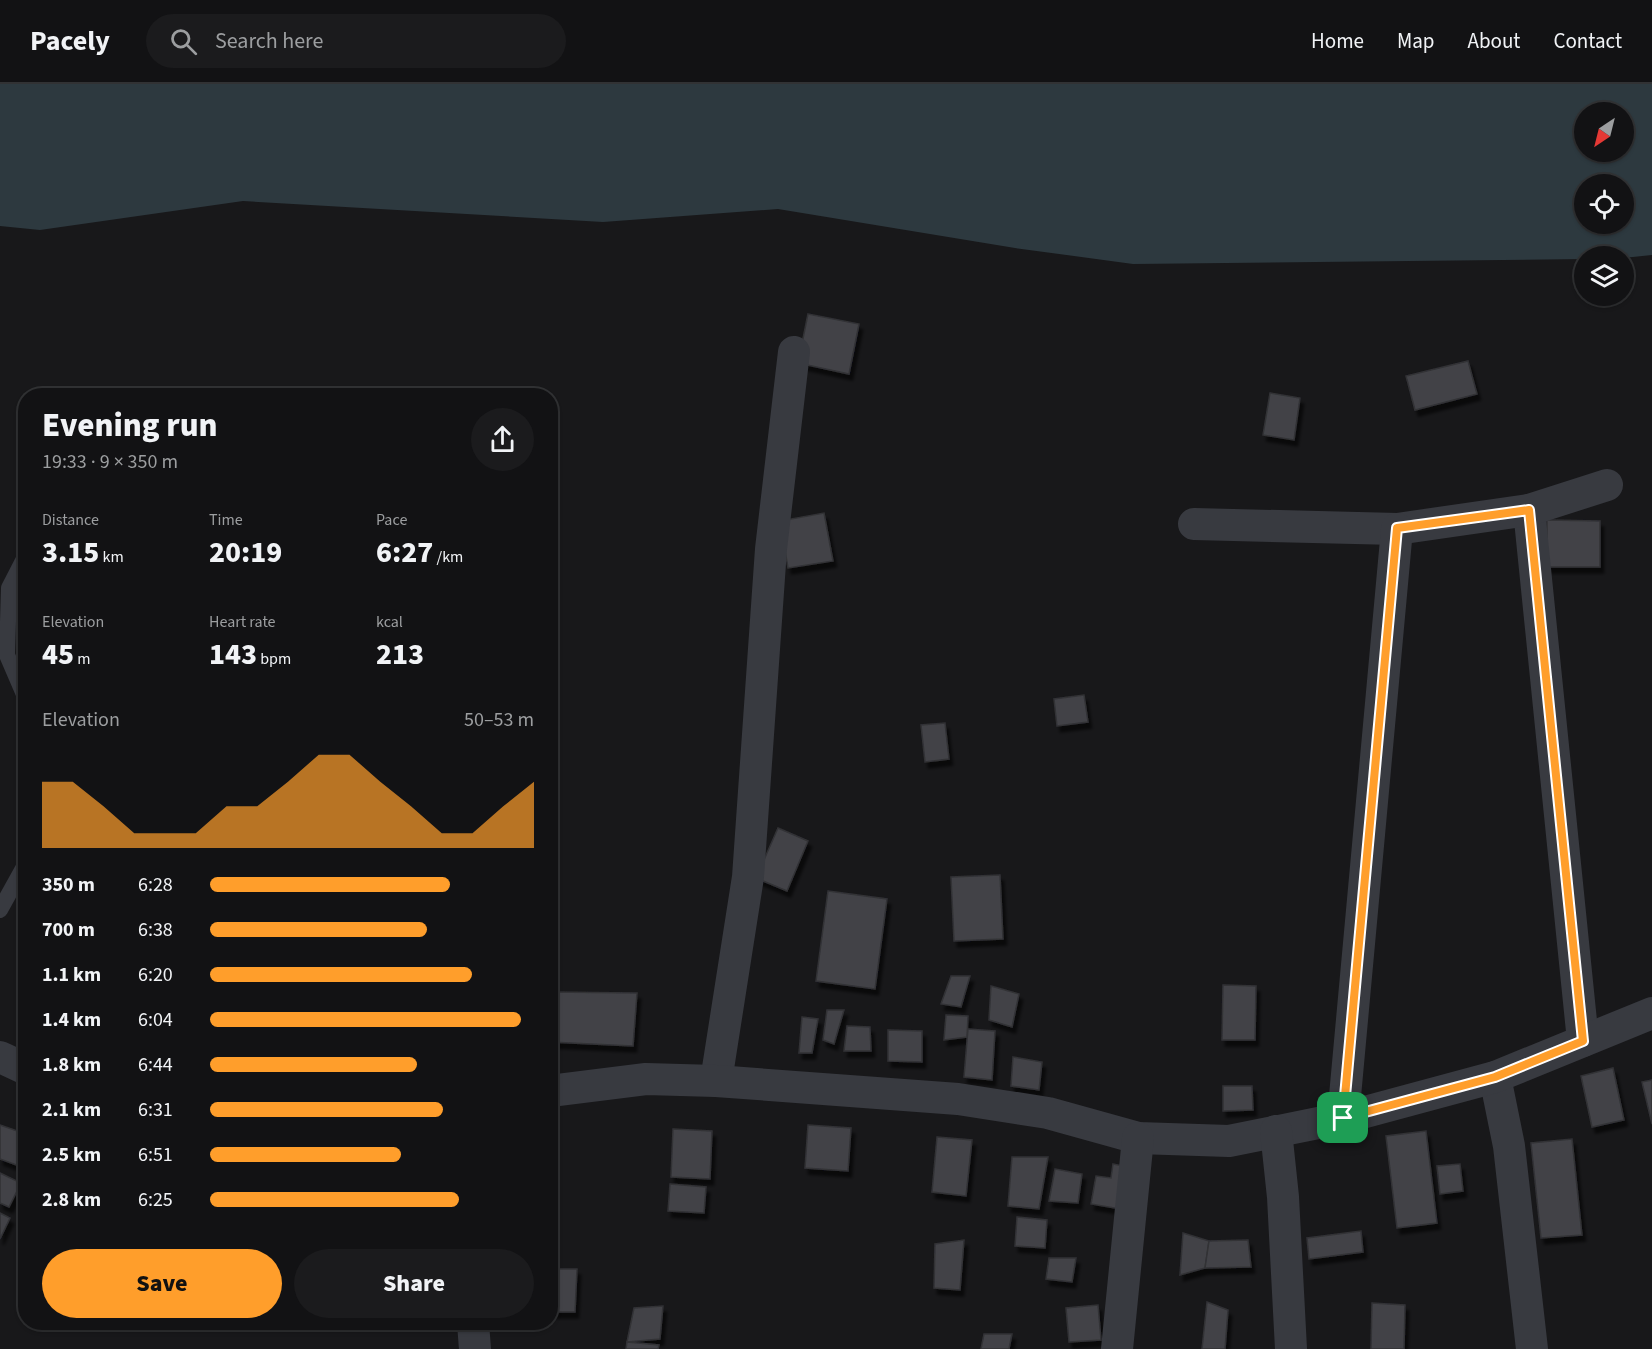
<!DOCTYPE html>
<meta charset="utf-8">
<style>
body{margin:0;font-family:"Source Sans 3",sans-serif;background:#1b1b1d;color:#f1f3f6;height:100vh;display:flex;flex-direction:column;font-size:22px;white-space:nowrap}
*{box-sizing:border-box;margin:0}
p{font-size:20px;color:#9c9ea0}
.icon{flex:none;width:33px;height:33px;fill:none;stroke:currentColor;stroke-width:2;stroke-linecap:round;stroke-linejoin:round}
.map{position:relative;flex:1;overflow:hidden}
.drawer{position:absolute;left:18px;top:304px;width:540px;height:942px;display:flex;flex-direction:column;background:#121214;border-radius:24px;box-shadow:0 2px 4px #0004,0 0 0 2px #313234}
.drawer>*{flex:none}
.needle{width:39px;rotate:215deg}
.buttons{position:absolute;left:1574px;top:18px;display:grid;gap:12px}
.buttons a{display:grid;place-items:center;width:60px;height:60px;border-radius:50%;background:#121214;box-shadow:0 2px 4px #0004,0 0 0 2px #313234;font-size:30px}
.pin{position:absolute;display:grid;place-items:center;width:51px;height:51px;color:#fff;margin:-26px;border-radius:12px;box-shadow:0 3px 9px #0006}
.round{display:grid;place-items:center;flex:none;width:63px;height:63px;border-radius:32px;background:#1b1b1d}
.summary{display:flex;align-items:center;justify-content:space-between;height:102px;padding:0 24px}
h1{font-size:33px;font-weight:800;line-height:45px}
.figures{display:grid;grid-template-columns:repeat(3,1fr);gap:9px;height:102px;padding:6px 24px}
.figures div{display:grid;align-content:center}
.figures b{font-size:30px;font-weight:800}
.figures small{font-size:16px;font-weight:400}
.figures p{font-size:16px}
.chart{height:168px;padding:12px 24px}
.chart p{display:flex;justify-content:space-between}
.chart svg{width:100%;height:108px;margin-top:6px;fill:#ff9e2b;opacity:.7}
.cta{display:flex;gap:12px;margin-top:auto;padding:12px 24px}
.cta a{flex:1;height:69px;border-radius:36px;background:#ff9e2b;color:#111;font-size:24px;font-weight:800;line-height:69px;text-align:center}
.cta a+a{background:#1b1b1d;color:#f1f3f6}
ul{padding:0 24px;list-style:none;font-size:20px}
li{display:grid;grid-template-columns:96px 72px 1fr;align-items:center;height:45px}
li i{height:15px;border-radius:8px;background:#ff9e2b}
header{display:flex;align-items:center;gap:36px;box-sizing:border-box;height:84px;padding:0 30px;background:#121214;border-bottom:2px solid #313234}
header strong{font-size:28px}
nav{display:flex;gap:33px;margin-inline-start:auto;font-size:21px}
.search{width:420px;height:54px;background:#1b1b1d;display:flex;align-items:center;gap:15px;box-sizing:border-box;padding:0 21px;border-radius:33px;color:#9c9ea0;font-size:22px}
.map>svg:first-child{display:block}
</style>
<header>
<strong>Pacely</strong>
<div class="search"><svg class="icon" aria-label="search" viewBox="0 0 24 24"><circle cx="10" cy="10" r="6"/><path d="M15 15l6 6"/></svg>Search here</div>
<nav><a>Home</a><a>Map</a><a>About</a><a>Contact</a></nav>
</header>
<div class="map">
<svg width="1652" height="1265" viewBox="0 0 1652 1265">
<defs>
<filter id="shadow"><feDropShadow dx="3.5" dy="6" stdDeviation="1.5" flood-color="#0009"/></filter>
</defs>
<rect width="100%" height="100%" fill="#18181a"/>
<path fill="#2d393f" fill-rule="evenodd" d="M0,0H1652V171L1623,174L1584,172V175L1133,180L1015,164L778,125L603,138L243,117L40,146L0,142ZM1584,28H1623V68H1584ZM1584,100H1623V140H1584Z"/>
<g fill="#424347" stroke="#323236" stroke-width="1.5" filter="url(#shadow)">
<path d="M808,230L859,240L849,290L798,279Z"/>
<path d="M1468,277L1477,310L1415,326L1406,292Z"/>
<path d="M1270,309L1300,314L1294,356L1263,351Z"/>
<path d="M824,429L833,477L788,484L780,437Z"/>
<path d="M1547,436L1600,437V483H1547Z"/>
<path d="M1084,611L1088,638L1057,642L1054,615Z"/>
<path d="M945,639L949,675L925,678L921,641Z"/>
<path d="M778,744L808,757L787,807L756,794Z"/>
<path d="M1000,791L1003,855L954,857L951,793Z"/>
<path d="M828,807L887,815L875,905L816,897Z"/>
<path d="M951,892H970L961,923L941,920Z"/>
<path d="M1223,901L1256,902L1255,956H1222Z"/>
<path d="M991,902L1019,910L1012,943L989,936Z"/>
<path d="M550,908L637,909L633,962L550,958Z"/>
<path d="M827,926H844L834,960L823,956Z"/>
<path d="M946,931L968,932L967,953L944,956Z"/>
<path d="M802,933L818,935L812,969H799Z"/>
<path d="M847,942L870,943L871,967H844Z"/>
<path d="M968,945L995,947L992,996L964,993Z"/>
<path d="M888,946L922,947V978L888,977Z"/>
<path d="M1013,973L1042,978L1039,1006L1011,1002Z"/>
<path d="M1613,984L1624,1036L1592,1043L1581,992Z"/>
<path d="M1652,996V1040L1642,998Z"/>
<path d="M1223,1002H1252L1253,1026L1223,1027Z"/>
<path d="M0,1041L26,1050V1074L22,1083L0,1075Z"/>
<path d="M808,1041L851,1044L848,1087L805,1084Z"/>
<path d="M673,1045L712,1047L710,1095L671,1093Z"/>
<path d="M1426,1047L1437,1139L1397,1144L1386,1052Z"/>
<path d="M937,1053L972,1056L966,1112L932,1108Z"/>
<path d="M1572,1055L1582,1151L1541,1154L1531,1059Z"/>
<path d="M1012,1073H1048L1039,1125L1008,1122Z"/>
<path d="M1113,1080L1133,1084L1126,1126L1091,1120L1096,1092L1111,1094Z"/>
<path d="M1460,1080L1463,1107L1440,1110L1437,1082Z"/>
<path d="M1055,1085L1082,1090L1078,1119L1049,1117Z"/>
<path d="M0,1089L21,1099L9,1123L0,1119Z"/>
<path d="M670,1100L706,1103L704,1129L668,1127Z"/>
<path d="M0,1129L10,1134L0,1155Z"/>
<path d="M1017,1133L1047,1136L1045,1164L1015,1162Z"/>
<path d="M1361,1147L1363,1168L1309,1175L1307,1154Z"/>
<path d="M1183,1149L1209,1157L1205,1184L1180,1191Z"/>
<path d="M964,1156L960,1206L934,1204L935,1160Z"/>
<path d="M1248,1156L1251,1183L1205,1184L1209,1157Z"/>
<path d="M1049,1174H1076L1072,1198L1046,1195Z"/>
<path d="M554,1185H577L575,1228H550Z"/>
<path d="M1207,1218L1228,1226L1225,1265H1202Z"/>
<path d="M1372,1219L1405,1221L1404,1265H1371Z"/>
<path d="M1098,1221L1101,1256L1069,1258L1066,1224Z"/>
<path d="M663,1222L660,1255L627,1258L634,1224Z"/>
<path d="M984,1250H1012L1009,1265H981Z"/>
<path d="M627,1258L659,1261L658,1265H626Z"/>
</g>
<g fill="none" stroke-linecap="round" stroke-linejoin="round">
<g stroke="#383a40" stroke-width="16">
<path d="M26,471L9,504L7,571L26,615"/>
<path d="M0,826L26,779"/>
</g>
<g stroke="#383a40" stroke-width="32">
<path d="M1529,426L1583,957"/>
<path d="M1194,440L1397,445L1529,426L1607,401"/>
<path d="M0,973L26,985"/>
<path d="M1495,993L1509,1062L1532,1265"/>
<path d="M716,997L748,793L771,465L794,268"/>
<path d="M550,1007L646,995L716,997L958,1015L1048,1029L1138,1054L1229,1057L1343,1034L1495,993L1652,929"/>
<path d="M1343,1034L1397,445"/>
<path d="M1276,1047L1283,1113L1291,1265"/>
<path d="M473,1239L475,1265"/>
<path d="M1117,1265L1138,1054"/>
</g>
</g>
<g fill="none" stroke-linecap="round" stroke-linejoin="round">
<defs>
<path id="route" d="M1529,426L1583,957L1495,993L1343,1034L1397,444Z"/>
</defs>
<use href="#route" stroke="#fff" stroke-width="12"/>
<use href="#route" stroke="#ff9e2b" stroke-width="8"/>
</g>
</svg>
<div class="buttons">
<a><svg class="needle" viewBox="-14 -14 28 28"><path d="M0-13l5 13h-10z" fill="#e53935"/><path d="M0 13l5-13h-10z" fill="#9c9ea0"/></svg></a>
<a><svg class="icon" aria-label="locate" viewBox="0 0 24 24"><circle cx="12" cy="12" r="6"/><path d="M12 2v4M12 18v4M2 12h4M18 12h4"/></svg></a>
<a><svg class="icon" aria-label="layers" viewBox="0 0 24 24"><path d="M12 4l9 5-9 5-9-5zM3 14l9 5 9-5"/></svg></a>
</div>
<div class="pin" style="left:1343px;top:1034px;background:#1e9e55"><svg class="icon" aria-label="arrive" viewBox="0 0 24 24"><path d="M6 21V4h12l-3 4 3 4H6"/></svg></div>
<section class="drawer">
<div class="summary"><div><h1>Evening run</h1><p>19:33 · 9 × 350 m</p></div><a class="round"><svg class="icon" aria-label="share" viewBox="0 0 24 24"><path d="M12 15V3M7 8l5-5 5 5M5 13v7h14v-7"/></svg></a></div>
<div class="figures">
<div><p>Distance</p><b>3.15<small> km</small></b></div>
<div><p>Time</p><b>20:19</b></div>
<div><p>Pace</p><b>6:27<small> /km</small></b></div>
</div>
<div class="figures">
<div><p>Elevation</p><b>45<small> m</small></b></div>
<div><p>Heart rate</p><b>143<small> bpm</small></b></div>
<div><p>kcal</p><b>213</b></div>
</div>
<div class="chart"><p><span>Elevation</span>50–53 m</p>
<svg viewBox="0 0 160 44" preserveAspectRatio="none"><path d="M0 44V17L10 17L20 27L30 38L40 38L50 38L60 27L70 27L80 17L90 6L100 6L110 17L120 27L130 38L140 38L150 27L160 17V44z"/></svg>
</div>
<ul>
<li><b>350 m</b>6:28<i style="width:74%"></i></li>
<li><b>700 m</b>6:38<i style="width:67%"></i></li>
<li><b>1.1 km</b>6:20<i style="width:81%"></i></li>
<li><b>1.4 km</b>6:04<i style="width:96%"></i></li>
<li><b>1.8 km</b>6:44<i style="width:64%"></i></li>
<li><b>2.1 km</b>6:31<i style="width:72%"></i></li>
<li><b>2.5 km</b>6:51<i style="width:59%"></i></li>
<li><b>2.8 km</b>6:25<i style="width:77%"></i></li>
</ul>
<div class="cta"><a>Save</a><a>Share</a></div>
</section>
</div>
